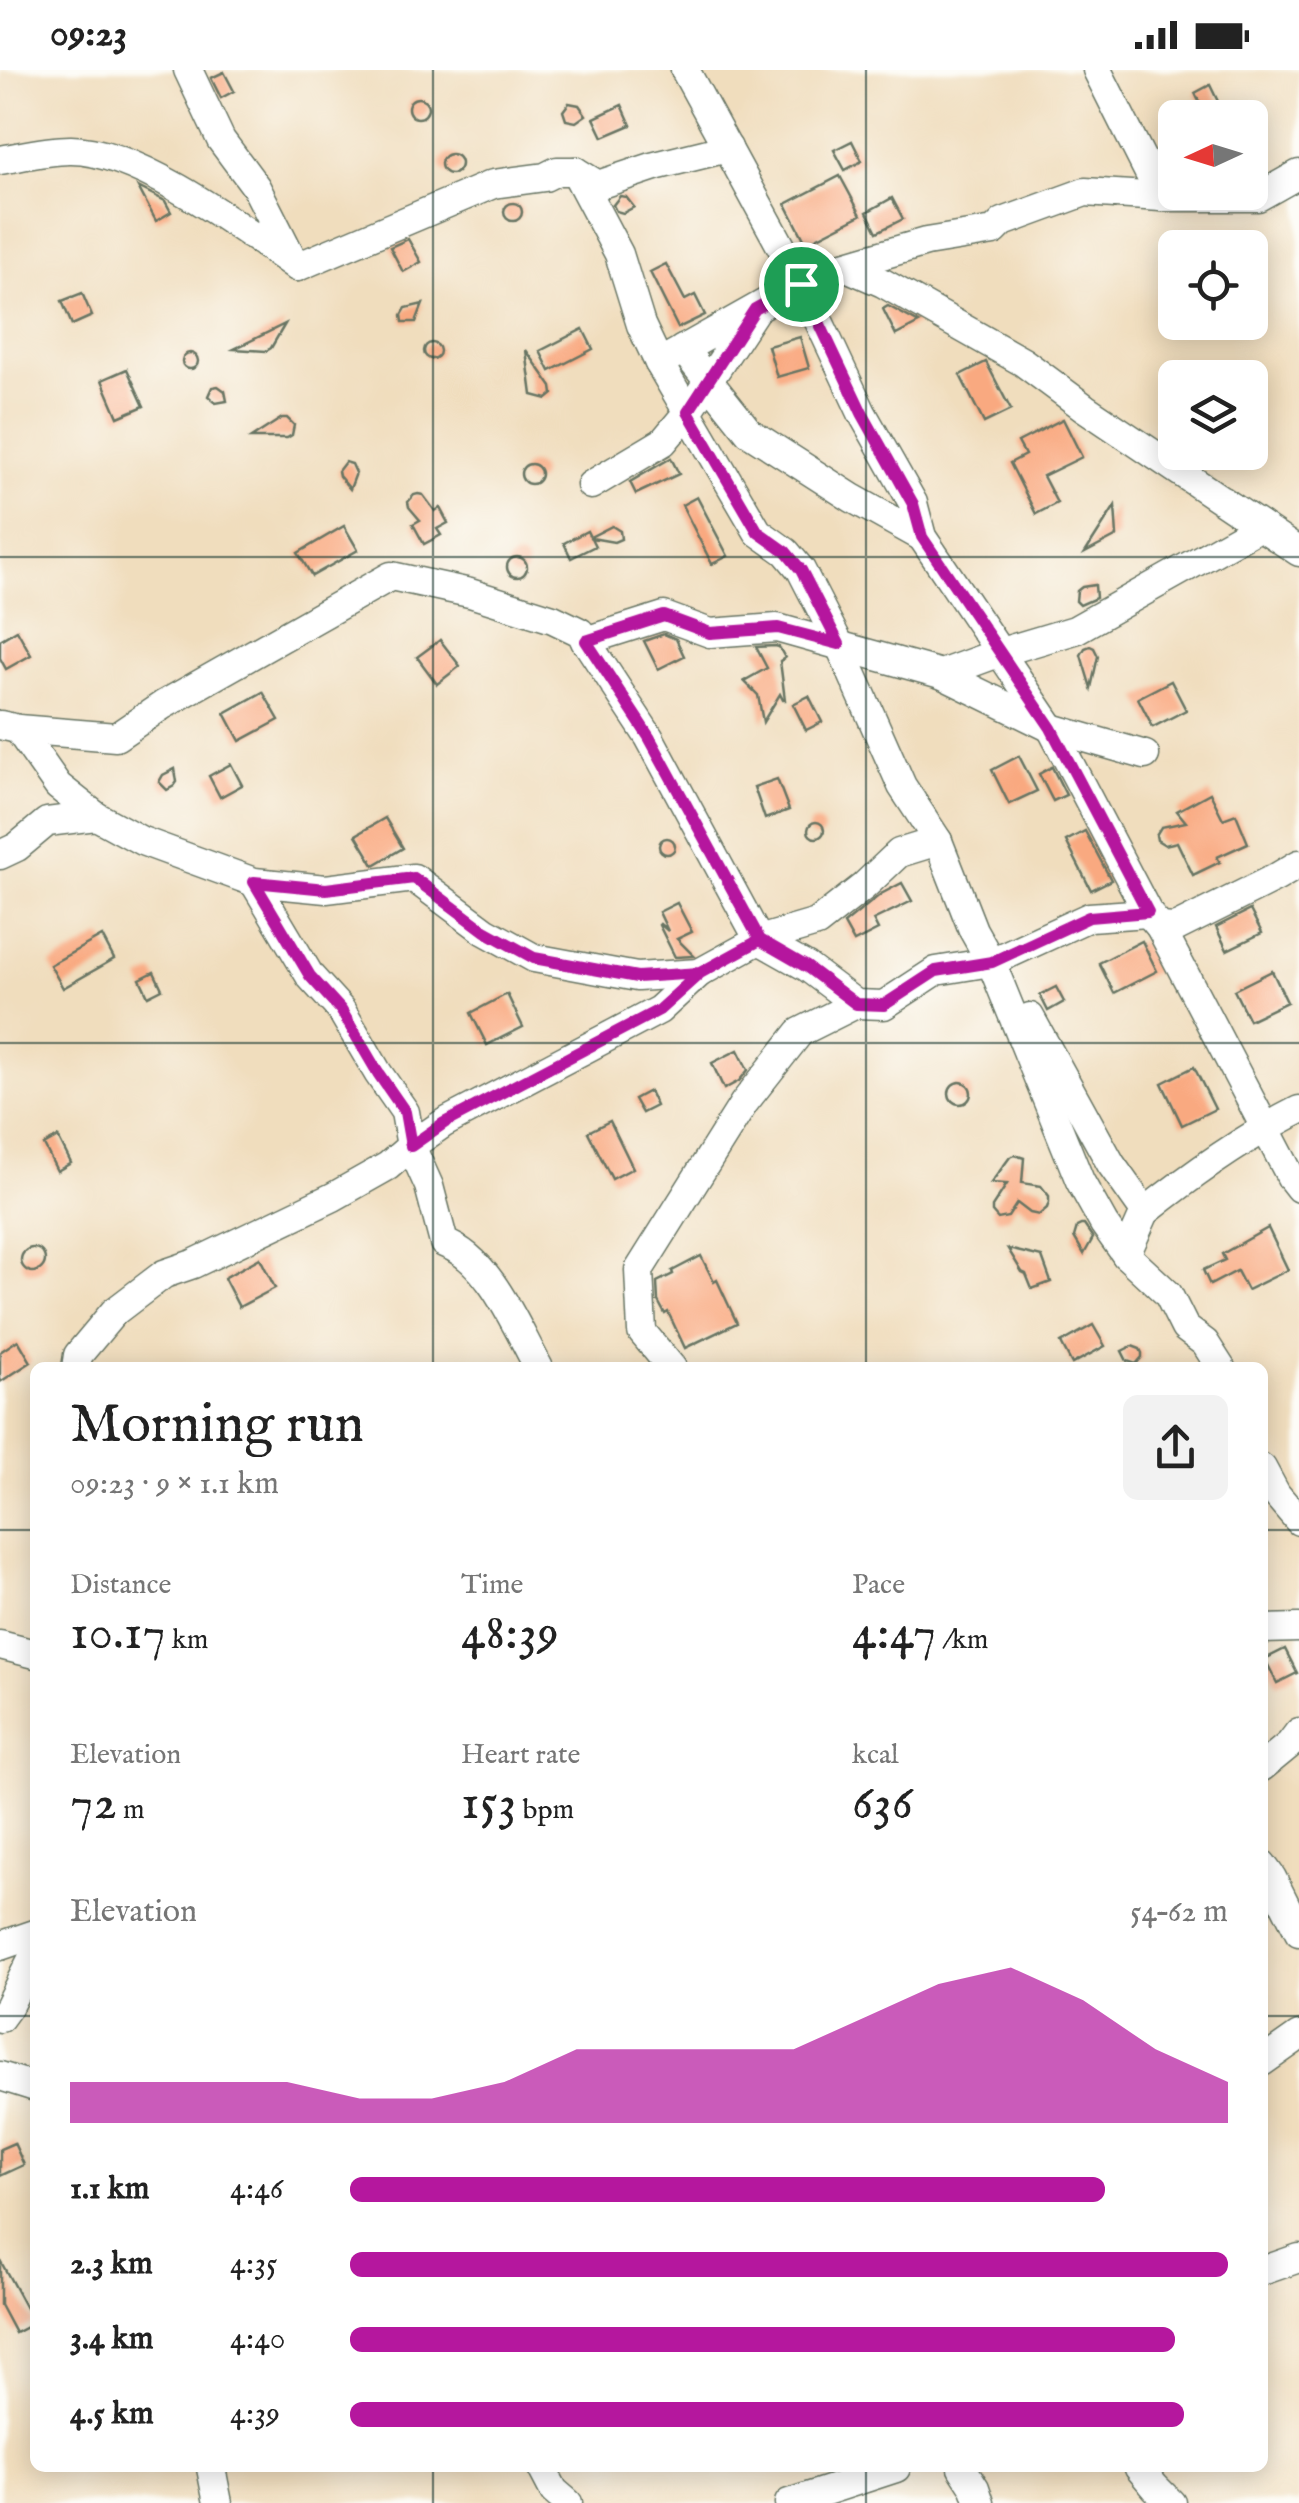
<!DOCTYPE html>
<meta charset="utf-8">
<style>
body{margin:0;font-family:"IM FELL English",serif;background:#f2f2f2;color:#222;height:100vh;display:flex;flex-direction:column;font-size:38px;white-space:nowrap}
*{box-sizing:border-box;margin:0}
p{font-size:32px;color:#767676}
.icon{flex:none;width:55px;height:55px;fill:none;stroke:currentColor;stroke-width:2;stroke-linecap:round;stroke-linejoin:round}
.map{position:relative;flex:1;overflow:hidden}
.sheet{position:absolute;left:30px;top:1292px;width:1238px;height:1110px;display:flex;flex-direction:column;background:#fff;border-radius:15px;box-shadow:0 5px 25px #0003}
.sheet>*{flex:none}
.needle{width:65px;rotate:266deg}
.fabs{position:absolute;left:1158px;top:30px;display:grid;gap:20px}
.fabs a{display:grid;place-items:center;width:110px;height:110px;border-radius:15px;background:#fff;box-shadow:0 5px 25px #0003;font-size:50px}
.pin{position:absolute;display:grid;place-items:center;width:85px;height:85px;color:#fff;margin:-42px;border:5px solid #fff;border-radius:50%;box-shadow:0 2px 10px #0007}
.round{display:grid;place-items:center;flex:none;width:105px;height:105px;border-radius:15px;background:#f2f2f2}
.overview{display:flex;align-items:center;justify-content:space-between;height:170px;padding:0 40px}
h1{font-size:55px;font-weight:600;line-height:75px}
.metrics{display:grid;grid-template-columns:repeat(3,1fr);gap:15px;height:170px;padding:10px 40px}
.metrics div{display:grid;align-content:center}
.metrics b{font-size:50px;font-weight:600}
.metrics small{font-size:28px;font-weight:400}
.metrics p{font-size:28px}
.chart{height:280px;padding:20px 40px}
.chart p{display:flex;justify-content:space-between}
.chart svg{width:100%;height:180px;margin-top:10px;fill:#b5179e;opacity:.7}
ul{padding:0 40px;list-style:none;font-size:32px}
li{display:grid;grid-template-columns:160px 120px 1fr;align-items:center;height:75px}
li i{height:25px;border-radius:12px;background:#b5179e}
.status{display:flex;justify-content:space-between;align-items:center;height:70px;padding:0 50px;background:#fff;direction:ltr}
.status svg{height:28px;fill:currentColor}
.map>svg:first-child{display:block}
</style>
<div class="status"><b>09:23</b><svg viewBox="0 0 49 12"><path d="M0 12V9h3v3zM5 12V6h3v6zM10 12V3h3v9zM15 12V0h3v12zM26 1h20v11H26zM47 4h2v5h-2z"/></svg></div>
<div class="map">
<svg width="1299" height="2433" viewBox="0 0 1299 2433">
<rect width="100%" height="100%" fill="#fdfcf7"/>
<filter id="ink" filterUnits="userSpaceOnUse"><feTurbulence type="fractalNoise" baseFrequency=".01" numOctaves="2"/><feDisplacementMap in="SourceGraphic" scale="20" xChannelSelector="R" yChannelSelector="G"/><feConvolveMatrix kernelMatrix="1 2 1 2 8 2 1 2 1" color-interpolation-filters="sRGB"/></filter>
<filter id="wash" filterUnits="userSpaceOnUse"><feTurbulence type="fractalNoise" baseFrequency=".0048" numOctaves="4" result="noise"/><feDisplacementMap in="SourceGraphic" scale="40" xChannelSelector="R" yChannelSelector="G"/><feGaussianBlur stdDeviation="2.25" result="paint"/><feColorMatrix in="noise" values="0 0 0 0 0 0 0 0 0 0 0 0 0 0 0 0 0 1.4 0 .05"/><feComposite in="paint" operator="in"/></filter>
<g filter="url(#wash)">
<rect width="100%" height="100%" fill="#f0ddbd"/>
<g id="blocks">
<g fill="#f9a980">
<path d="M224,2L234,21L221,28L211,8Z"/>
<path d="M1210,15L1226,48H1207L1195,23Z"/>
<circle cx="418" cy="38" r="10"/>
<path d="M569,33L579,35L586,45L576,52L566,50L563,41Z"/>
<path d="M622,35L631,55L603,67L594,48Z"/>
<path d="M852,71L862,91L845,100L834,80Z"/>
<circle cx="451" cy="94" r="10"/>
<path d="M840,106L861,145L806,173L786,134Z"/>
<path d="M138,117L165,131L171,142L156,151Z"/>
<path d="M620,126L626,127L634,137L623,143L616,141L613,135Z"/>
<path d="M892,128L903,149L877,162L867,142Z"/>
<circle cx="513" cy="142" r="9"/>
<path d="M408,169L421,192L403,202L390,177Z"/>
<path d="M666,194L685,230L695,225L705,245L678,258L650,202Z"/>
<path d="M82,223L92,246L72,255L62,231Z"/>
<path d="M423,234L416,252H403L402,245L406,238Z"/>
<path d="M888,236L919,253L896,265L883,239Z"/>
<path d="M285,254L271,278L266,281L234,279Z"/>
<path d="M583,259L593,279L550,301L540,281Z"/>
<path d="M800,267L809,298L777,307L768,276Z"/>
<circle cx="432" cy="281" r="8"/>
<path d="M526,280L552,317L553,324L547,329L532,325Z"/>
<circle cx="190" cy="291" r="8"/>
<path d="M986,292L1011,340L984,353L960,305Z"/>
<path d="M127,299L144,336L118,347L102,310Z"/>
<path d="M218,316L225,321L227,331L216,333L208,326L212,317Z"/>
<path d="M282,348H287L294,355L292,365L287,368H251Z"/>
<path d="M1063,349L1082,387L1043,406L1057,433L1036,444L1010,393L1025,385L1018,372Z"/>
<path d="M671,388L679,404L636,424L630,412Z"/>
<path d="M345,392L352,394L356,403L350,419L339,406L338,401Z"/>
<circle cx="531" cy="404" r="10"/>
<path d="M418,424L423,425L435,441L440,438L448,453L437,459L441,465L424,474L413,454L420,450L409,437L408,432L414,425Z"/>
<path d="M697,427L728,486L712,494L682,435Z"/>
<path d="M1115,436L1117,466L1085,483Z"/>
<path d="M344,456L358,480L312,506L298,483Z"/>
<path d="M612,456L620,461L621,469L614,472L591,468L595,476L571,488L564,473L587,461L590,467Z"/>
<circle cx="517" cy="497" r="10"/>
<path d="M1095,515L1096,528L1080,535L1076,531L1077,521L1082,517Z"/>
<path d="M17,560L31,585L6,599L0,588V570Z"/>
<path d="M664,564L676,569L684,586L658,599L644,571Z"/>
<path d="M440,570L460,596L437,614L417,587Z"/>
<path d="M775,576L779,577L785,588L780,591L785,630H783L780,624L763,652L758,625L744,611L767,598L756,577Z"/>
<path d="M1090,576L1094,578L1098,586L1091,618L1081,585L1085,578Z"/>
<path d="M1171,611L1186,640L1153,657L1138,628Z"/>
<path d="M263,622L279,650L240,671L225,643Z"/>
<path d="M809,626L822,652L806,660L793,634Z"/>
<path d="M1019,686L1037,721L1009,734L992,700Z"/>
<path d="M231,694L242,715L220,727L209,706Z"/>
<path d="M1052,697L1066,725L1053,731L1039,704Z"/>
<path d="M175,699L177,712L174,716L167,720L159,712L163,705Z"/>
<path d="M777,709L789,740L765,749L754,717Z"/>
<path d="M1210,723L1223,749L1236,744L1248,773L1217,787L1220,792L1193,805L1177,772L1165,775L1157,770L1156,765L1161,757L1186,752L1177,741Z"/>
<path d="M385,748L403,778L374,795L356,765Z"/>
<circle cx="816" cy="760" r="8"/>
<path d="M1085,761L1111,810L1091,820L1066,771Z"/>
<circle cx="667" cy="776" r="8"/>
<path d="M902,813L912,831L873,850L878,860L854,872L844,854L881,824Z"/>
<path d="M677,833L692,862L677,869L694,886L675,887L659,855L660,854L668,861L659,842Z"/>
<path d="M1250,840L1262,863L1227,880L1216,857Z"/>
<path d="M102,866L114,889L63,918L50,895Z"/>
<path d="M1142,871L1157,901L1114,923L1099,893Z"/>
<path d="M1272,901L1287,932L1249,950L1234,920Z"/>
<path d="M154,902L162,919L148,926L140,909Z"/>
<path d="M1056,917L1064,932L1048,941L1040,925Z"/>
<path d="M507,924L523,957L487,975L471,943Z"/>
<path d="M738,980L748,1000L739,1011L724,1019L712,993Z"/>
<path d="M1194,997L1215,1039L1182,1055L1162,1013Z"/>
<circle cx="960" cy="1023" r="11"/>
<path d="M649,1021L656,1036L642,1043L634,1029Z"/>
<path d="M610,1051L633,1098L612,1109L588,1062Z"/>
<path d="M58,1067L71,1093L57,1101L44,1075Z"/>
<path d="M1015,1085L1024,1088L1022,1113L1041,1116L1049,1126V1132L1047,1138L1039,1145L1030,1143L1017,1133L1008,1147L998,1149L992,1142V1137L1007,1114L991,1113L1010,1087Z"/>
<path d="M1081,1155H1084L1093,1168L1084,1184L1074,1167L1077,1157Z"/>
<path d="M1268,1158L1288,1200L1247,1220L1237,1201L1210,1215L1203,1200L1225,1190L1222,1184Z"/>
<circle cx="33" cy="1190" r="12"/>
<path d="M1008,1179L1042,1187L1051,1212L1032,1219L1026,1204L1022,1202Z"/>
<path d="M701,1186L714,1212L717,1210L737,1253L685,1278L668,1242L665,1244L658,1231L657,1212L673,1204L672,1201Z"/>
<path d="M260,1188L275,1218L239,1237L224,1208Z"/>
<path d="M1093,1255L1105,1276L1072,1294L1061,1273Z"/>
<path d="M18,1270L31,1292L0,1312V1282Z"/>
<path d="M1132,1276L1140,1279L1142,1283V1287L1136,1294L1127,1291L1122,1281Z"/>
<path d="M1285,1579L1297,1603L1277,1613L1265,1589Z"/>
<path d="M14,2073L24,2095L0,2106V2079Z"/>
<path d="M0,2190L34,2253L15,2263L0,2235Z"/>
</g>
</g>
</g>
<g filter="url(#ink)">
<use href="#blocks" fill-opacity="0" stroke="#687564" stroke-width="2.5"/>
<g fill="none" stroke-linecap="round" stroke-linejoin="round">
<defs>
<g id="minor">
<path d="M188,0L221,70L256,117L294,192"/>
<path d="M685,0L801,213L862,343L913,433L922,467L1051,658L1148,843L1160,857L1292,1109L1299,1118"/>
<path d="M1097,0L1161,127"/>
<path d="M0,90C23,86 47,80 70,80C136,79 243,159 297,197"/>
<path d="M575,101L619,184L641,255L659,293L801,213L844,196L926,172L994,161L1003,152L1085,122L1161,127H1258L1299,104"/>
<path d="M844,196L883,213L1023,292L1085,338L1299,482"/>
<path d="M297,197L493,114L545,107L557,101H575L598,115L655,96L728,78"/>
<path d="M683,279L749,362L852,428L922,467"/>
<path d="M659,293L758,462L786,482L801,500L839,574L902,716L938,771L973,860L991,892L1080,1111L1104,1154L1126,1185L1168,1224L1185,1258L1205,1273L1221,1298"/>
<path d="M591,415L663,372L688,342L754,242"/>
<path d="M585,571L664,546L710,563L777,558L941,604L1001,582L1075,560L1260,456"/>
<path d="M941,604L1051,658L1145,685"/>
<path d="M0,655L18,659L116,667L163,635L391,506L470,523L553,549L580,562L649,667L759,870L817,853L863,817L899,783L938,771"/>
<path d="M18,659L58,716L96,746"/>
<path d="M0,785L17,777L47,752L96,746L142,771L254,812L326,819L414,808L485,861L534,888L637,907L699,903L759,870L807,897L856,934L884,935L936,901L991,892L1089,847L1148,843"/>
<path d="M254,812L310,906L341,940L378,1003L405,1042L411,1076L429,1116L444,1173C490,1189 516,1257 539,1298"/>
<path d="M1160,857L1175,858L1277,807L1299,794"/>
<path d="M1030,947L1111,1094L1145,1142L1126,1185"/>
<path d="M1145,1142C1194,1103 1243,1068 1299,1040"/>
<path d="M76,1298L78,1285L114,1242L164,1204L193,1194L333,1127L388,1096L411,1076L444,1053L659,940L699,903"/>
<path d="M672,1298L642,1262L639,1200L744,1033L800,962L856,934"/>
<path d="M1262,1398L1276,1424L1299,1451"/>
<path d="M1262,1559L1299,1558"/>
<path d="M0,1575L35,1584"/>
<path d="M1262,1697L1290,1674L1299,1662"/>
<path d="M1262,1794L1272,1808L1299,1862"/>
<path d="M0,1876L35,1864"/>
<path d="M0,1948L8,1937L35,1883"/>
<path d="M1262,1992L1299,1966"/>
<path d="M0,2006L35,2017"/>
<path d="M1262,2201L1299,2188"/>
<path d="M211,2398L218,2433"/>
<path d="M542,2398L554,2421L568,2433"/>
<path d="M962,2398L975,2418L980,2433"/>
<path d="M1139,2398L1155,2417L1171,2433"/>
<path d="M789,2433L896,2398"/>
</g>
</defs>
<use href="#minor" stroke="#687564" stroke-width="31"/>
<use href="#minor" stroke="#fff" stroke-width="28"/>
</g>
</g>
<g fill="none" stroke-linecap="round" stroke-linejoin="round" filter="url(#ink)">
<defs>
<path id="route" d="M801,214L755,239L688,342L758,462L786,482L801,500L839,574L778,558L710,563L664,546L586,571L649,667L760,870L700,903L659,940L444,1053L411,1076L405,1042L378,1003L341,940L310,906L254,812L326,819L414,808L485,861L534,888L637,907L700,903L760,870L807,897L856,934L884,935L936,901L992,892L1089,847L1148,842L1051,658L922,467L913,434L862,343L801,214"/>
</defs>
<use href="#route" stroke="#fff" stroke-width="20"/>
<use href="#route" stroke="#b5179e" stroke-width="12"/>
</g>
<path fill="none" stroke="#1f3d34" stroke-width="2.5" stroke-opacity="0.55" d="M433,0V1298M866,0V1298M0,487H1299M0,973H1299M0,1460H35M1262,1460H1299M0,1946H35M1262,1946H1299M433,2398V2433M866,2398V2433"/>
</svg>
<div class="fabs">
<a><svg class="needle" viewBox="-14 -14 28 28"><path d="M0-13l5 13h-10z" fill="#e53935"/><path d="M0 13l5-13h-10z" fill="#767676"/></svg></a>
<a><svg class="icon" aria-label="locate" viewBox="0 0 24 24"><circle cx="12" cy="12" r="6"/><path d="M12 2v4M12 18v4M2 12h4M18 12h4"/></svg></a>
<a><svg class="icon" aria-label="layers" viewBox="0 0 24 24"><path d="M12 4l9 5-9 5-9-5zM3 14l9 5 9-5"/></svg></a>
</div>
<div class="pin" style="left:801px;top:214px;background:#1e9e55"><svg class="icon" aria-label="arrive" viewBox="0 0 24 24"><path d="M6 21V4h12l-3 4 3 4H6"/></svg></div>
<section class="sheet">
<div class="overview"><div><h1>Morning run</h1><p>09:23 · 9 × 1.1 km</p></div><a class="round"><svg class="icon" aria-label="share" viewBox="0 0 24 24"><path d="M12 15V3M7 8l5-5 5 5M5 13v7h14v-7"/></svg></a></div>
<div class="metrics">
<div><p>Distance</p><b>10.17<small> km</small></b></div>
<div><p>Time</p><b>48:39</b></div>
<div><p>Pace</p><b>4:47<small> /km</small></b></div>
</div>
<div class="metrics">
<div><p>Elevation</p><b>72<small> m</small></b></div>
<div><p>Heart rate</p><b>153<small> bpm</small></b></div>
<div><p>kcal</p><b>636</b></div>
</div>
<div class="chart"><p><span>Elevation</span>54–62 m</p>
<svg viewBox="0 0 160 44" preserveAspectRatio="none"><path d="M0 44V34L10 34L20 34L30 34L40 38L50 38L60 34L70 26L80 26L90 26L100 26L110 18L120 10L130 6L140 14L150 26L160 34V44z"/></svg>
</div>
<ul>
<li><b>1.1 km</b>4:46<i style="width:86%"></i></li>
<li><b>2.3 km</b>4:35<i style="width:100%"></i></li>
<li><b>3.4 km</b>4:40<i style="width:94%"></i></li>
<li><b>4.5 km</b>4:39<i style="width:95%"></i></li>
</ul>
</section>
</div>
